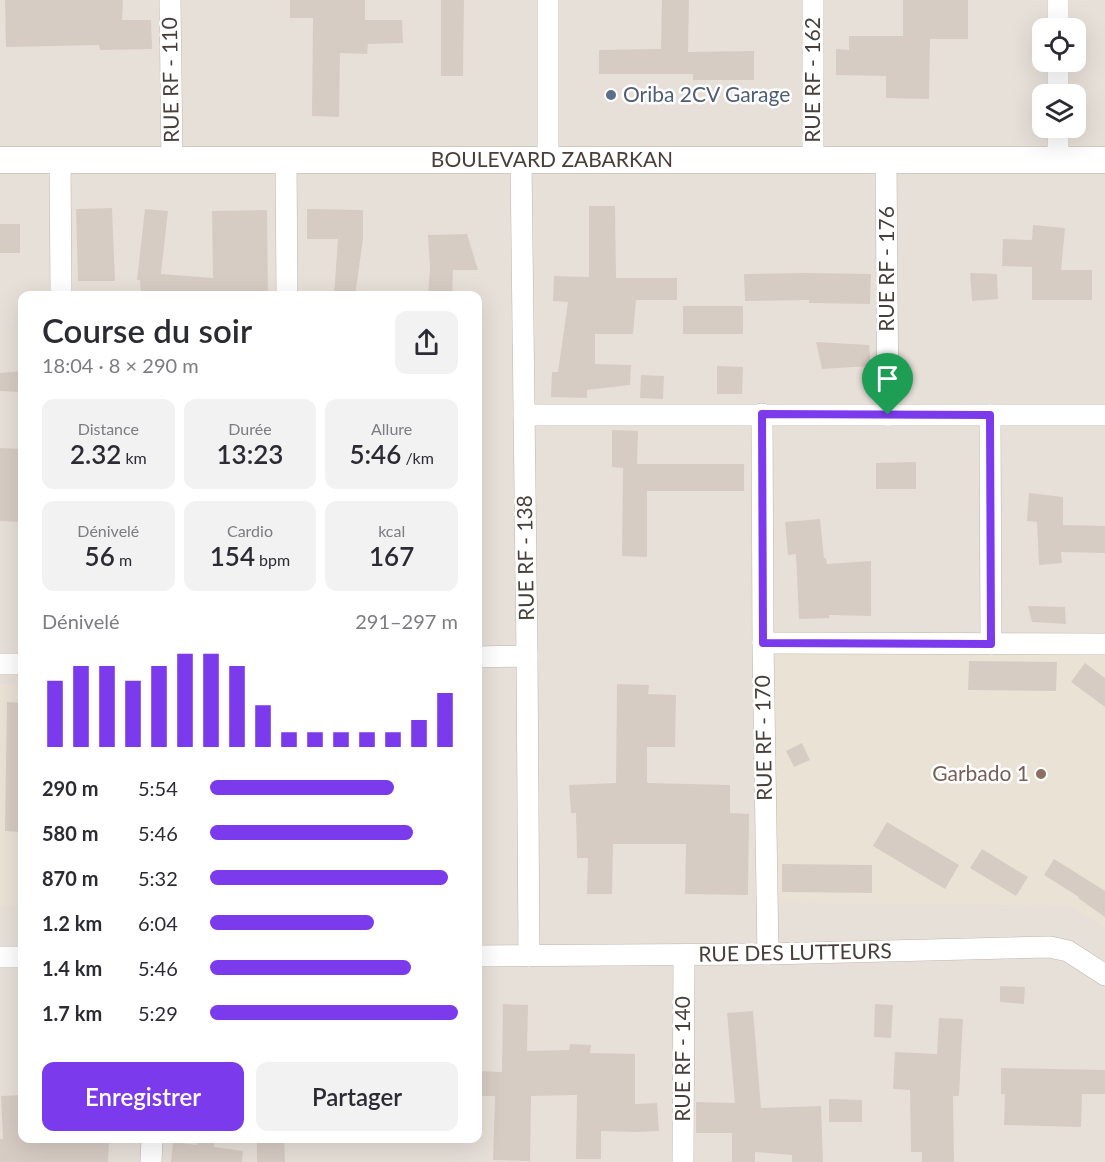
<!DOCTYPE html>
<html lang="fr">
<meta charset="utf-8">
<style>
body{margin:0;font-family:Lato,sans-serif;background:#f2f2f3;color:#2b2b33;height:100vh;display:flex;flex-direction:column;font-size:22px;white-space:nowrap}
*{box-sizing:border-box;margin:0}
p{font-size:20px;color:#7c7c81}
.icon{flex:none;width:33px;height:33px;fill:none;stroke:currentColor;stroke-width:2;stroke-linecap:round;stroke-linejoin:round}
.map{position:relative;flex:1;overflow:hidden}
.sheet{position:absolute;left:18px;top:291px;width:464px;height:852px;display:flex;flex-direction:column;background:#fff;border-radius:12px;box-shadow:0 6px 24px #0002}
.sheet>*{flex:none}
.tools{position:absolute;left:1032px;top:18px;display:grid;gap:12px}
.tools a{display:grid;place-items:center;width:54px;height:54px;border-radius:12px;background:#fff;box-shadow:0 6px 24px #0002;font-size:30px}
.pin{position:absolute;display:grid;place-items:center;width:51px;height:51px;color:#fff;margin:-62px -26px;border-radius:50% 50% 50% 0;rotate:-45deg;box-shadow:0 0 6px #0007}
.pin .icon{rotate:45deg}
.round{display:grid;place-items:center;flex:none;width:63px;height:63px;border-radius:12px;background:#f2f2f3}
.head{display:flex;align-items:center;justify-content:space-between;height:102px;padding:0 24px}
h1{font-size:33px;font-weight:600;line-height:45px}
.stats{display:grid;grid-template-columns:repeat(3,1fr);gap:9px;height:102px;padding:6px 24px}
.stats div{display:grid;align-content:center;border-radius:12px;background:#f2f2f3;text-align:center}
.stats b{font-size:26px;font-weight:600}
.stats small{font-size:16px;font-weight:400}
.stats p{font-size:16px}
.chart{height:168px;padding:12px 24px}
.chart p{display:flex;justify-content:space-between}
.chart svg{width:100%;height:108px;margin-top:6px;stroke:#7c3aed;stroke-width:6}
.cta{display:flex;gap:12px;margin-top:auto;padding:12px 24px}
.cta a{flex:1;height:69px;border-radius:12px;background:#7c3aed;color:#fff;font-size:24px;font-weight:600;line-height:69px;text-align:center}
.cta a+a{background:#f2f2f3;color:#2b2b33}
ul{padding:0 24px;list-style:none;font-size:20px}
li{display:grid;grid-template-columns:96px 72px 1fr;align-items:center;height:45px}
li i{height:15px;border-radius:8px;background:#7c3aed}
.map>svg:first-child{display:block}
</style>
<div class="map">
<svg width="1105" height="1162" viewBox="0 0 1105 1162">
<rect width="100%" height="100%" fill="#f3efeb"/>
<path fill="#e7e0d9" fill-rule="evenodd" d="M0,0H1105V1162H0ZM1042,28H1076V62H1042ZM1042,94H1076V128H1042ZM22,296H477V1138H22Z"/>
<g fill="#ebe2d6">
<path d="M772,651H1105V928L1069,905L776,903Z"/>
<rect x="0" y="684" width="22" height="222"/>
</g>
<g fill="#d7ccc4">
<path d="M5,0H123L122,20H151L152,49L100,50L99,45L6,47Z"/>
<path d="M290,0H365V20H402L403,43L368,44L367,54L340,53L339,117L312,116L313,18H290Z"/>
<path d="M441,0H464L463,76H441Z"/>
<path d="M662,0H689L688,52L754,51V80H693V74H599V50L661,49Z"/>
<path d="M903,0H968V39H930L929,99L886,98V76L836,75V49L849,50V36H903Z"/>
<path d="M589,206H615L616,278H677V300H636L633,334H595V364L631,365L630,385L587,390V398L551,397L552,372H558L568,302L553,301L554,276L589,277Z"/>
<path d="M112,208L115,281H78L76,209Z"/>
<path d="M145,209L168,211L161,274L213,278L212,211L267,210L268,296H141L140,280H137Z"/>
<path d="M307,209L363,210V239L355,296H334L338,239H307Z"/>
<rect x="0" y="224" width="20" height="29"/>
<path d="M1033,225L1065,228L1061,270H1092V300H1032V267L1002,266L1003,239L1032,240Z"/>
<path d="M467,234L478,270H453L452,296H428L430,267L428,235Z"/>
<path d="M801,273L871,274L870,304L809,303V300L745,301L744,274Z"/>
<path d="M970,273L997,274L998,299L972,301Z"/>
<rect x="683" y="306" width="60" height="28"/>
<path d="M816,342L869,345L871,366L822,369Z"/>
<path d="M717,366L743,367L742,394H717Z"/>
<path d="M22,371V392L0,391V373Z"/>
<path d="M641,375L664,376L663,399L640,398Z"/>
<path d="M612,430L638,431L637,464H744V491H647V557L622,556L623,468L612,467Z"/>
<path d="M0,448L22,449V522L0,521Z"/>
<path d="M916,462V489H876V463Z"/>
<path d="M1029,493L1063,497V525L1105,526V553L1061,552L1062,563L1039,565L1037,522L1027,521Z"/>
<path d="M820,519L824,558H826L827,564L871,561V616L829,615V618L799,619L796,554L788,555L785,522Z"/>
<path d="M1028,606L1065,607L1066,624L1032,622Z"/>
<path d="M969,661L1057,662L1056,691L968,690Z"/>
<path d="M1085,663L1105,678V707L1071,682Z"/>
<path d="M617,684L649,685L648,694L676,695L675,747H647V782L648,783L730,785V813L749,814L748,895L685,894L686,844H613L612,894H587L588,858H577L576,813H571L569,785L616,783Z"/>
<path d="M7,702L22,703V832L5,831Z"/>
<path d="M802,743L810,760L794,767L786,751Z"/>
<path d="M887,822L959,865L945,889L873,846Z"/>
<path d="M982,849L1028,877L1016,896L970,868Z"/>
<path d="M1054,859L1105,891V917L1078,898L1079,897L1044,875Z"/>
<path d="M782,864L872,865V893L782,892Z"/>
<path d="M1000,986L1025,987L1024,1004L1000,1002Z"/>
<path d="M503,1004L528,1005L527,1051L569,1050L570,1044L591,1045L590,1053L635,1054V1104L657,1103L659,1131L636,1132L601,1131V1159H576L577,1095L531,1096L530,1161L493,1160L495,1096H477V1071L502,1072Z"/>
<path d="M875,1004L893,1005L891,1038L874,1037Z"/>
<path d="M753,1011L761,1108L821,1106L823,1162H792V1155L755,1152V1162H732V1133H696V1102L735,1103L727,1013Z"/>
<path d="M939,1018L963,1019L959,1096H953L954,1162H922V1152H911L910,1090L893,1089L895,1052L937,1054Z"/>
<path d="M1001,1068L1105,1070V1094H1082L1081,1127L1004,1125L1005,1094H1001Z"/>
<path d="M22,1095L23,1140L109,1142L108,1162H0V1139H3L1,1096Z"/>
<path d="M829,1099L862,1100V1122H829Z"/>
<path d="M197,1138H214V1147L243,1151L242,1162H171L173,1142L197,1145Z"/>
<path d="M257,1138H284L285,1162H257Z"/>
</g>
<g fill="none" stroke-linecap="round" stroke-linejoin="round">
<defs>
<g id="minor">
<path d="M170,0L172,160"/>
<path d="M1058,28V0"/>
<path d="M1058,94V62"/>
<path d="M60,160L61,296"/>
<path d="M286,160L287,296"/>
<path d="M521,160L527,656L529,956"/>
<path d="M548,160V0"/>
<path d="M813,160V0"/>
<path d="M886,160L888,415"/>
<path d="M1058,160V128"/>
<path d="M762,414L763,643L768,954"/>
<path d="M524,415H1105"/>
<path d="M990,415L991,644"/>
<path d="M763,643L1105,644"/>
<path d="M477,657L527,656"/>
<path d="M0,664H22"/>
<path d="M477,956L768,954L1050,947L1068,951L1105,975"/>
<path d="M0,957H22"/>
<path d="M151,1162L152,1138"/>
<path d="M683,1162L684,956"/>
</g>
<path id="tertiary" d="M0,160H1105"/>
</defs>
<use href="#minor" stroke="#beb6ae" stroke-width="22"/>
<use href="#tertiary" stroke="#beb6ae" stroke-width="27"/>
<use href="#minor" stroke="#fff" stroke-width="21"/>
<use href="#tertiary" stroke="#fff" stroke-width="26"/>
</g>
<g fill="none" stroke-linecap="round" stroke-linejoin="round">
<defs>
<path id="route" d="M762,414L990,415L991,644L763,643Z"/>
</defs>
<use href="#route" stroke="#fff" stroke-width="12"/>
<use href="#route" stroke="#7c3aed" stroke-width="8"/>
</g>
<circle fill="#5c6f8a" stroke="#fff" stroke-width="2" cx="611" cy="95" r="6"/>
<circle fill="#8d6e63" stroke="#fff" stroke-width="2" cx="1041" cy="774" r="6"/>
<g text-anchor="middle" stroke-width="5" stroke-linejoin="round" paint-order="stroke">
<g font-size="21" fill="#473f39" stroke="#fff">
<text transform="translate(171 80) rotate(-91)" y="7">RUE RF - 110</text>
<text transform="translate(813 80) rotate(-90)" y="7">RUE RF - 162</text>
<text x="552" y="167">BOULEVARD ZABARKAN</text>
<text transform="translate(887 269) rotate(-90)" y="7">RUE RF - 176</text>
<text transform="translate(526 558) rotate(-91)" y="7">RUE RF - 138</text>
<text transform="translate(764 738) rotate(-91)" y="7">RUE RF - 170</text>
<text transform="translate(795 953) rotate(-1)" y="7">RUE DES LUTTEURS</text>
<text transform="translate(683 1059) rotate(-90)" y="7">RUE RF - 140</text>
</g>
<g font-size="21" fill="#4e5e75" stroke="#fff" text-anchor="start">
<text x="623" y="102">Oriba 2CV Garage</text>
</g>
<g font-size="21" fill="#785e54" stroke="#fff" text-anchor="end">
<text x="1029" y="781">Garbado 1</text>
</g>
</g>
</svg>
<div class="tools">
<a><svg class="icon" aria-label="locate" viewBox="0 0 24 24"><circle cx="12" cy="12" r="6"/><path d="M12 2v4M12 18v4M2 12h4M18 12h4"/></svg></a>
<a><svg class="icon" aria-label="layers" viewBox="0 0 24 24"><path d="M12 4l9 5-9 5-9-5zM3 14l9 5 9-5"/></svg></a>
</div>
<div class="pin" style="left:888px;top:415px;background:#1e9e55"><svg class="icon" aria-label="arrive" viewBox="0 0 24 24"><path d="M6 21V4h12l-3 4 3 4H6"/></svg></div>
<section class="sheet">
<div class="head"><div><h1>Course du soir</h1><p>18:04 · 8 × 290 m</p></div><a class="round"><svg class="icon" aria-label="share" viewBox="0 0 24 24"><path d="M12 15V3M7 8l5-5 5 5M5 13v7h14v-7"/></svg></a></div>
<div class="stats">
<div><p>Distance</p><b>2.32<small> km</small></b></div>
<div><p>Durée</p><b>13:23</b></div>
<div><p>Allure</p><b>5:46<small> /km</small></b></div>
</div>
<div class="stats">
<div><p>Dénivelé</p><b>56<small> m</small></b></div>
<div><p>Cardio</p><b>154<small> bpm</small></b></div>
<div><p>kcal</p><b>167</b></div>
</div>
<div class="chart"><p><span>Dénivelé</span>291–297 m</p>
<svg viewBox="0 0 160 44" preserveAspectRatio="none"><path d="M5 44V17M15 44V11M25 44V11M35 44V17M45 44V11M55 44V6M65 44V6M75 44V11M85 44V27M95 44V38M105 44V38M115 44V38M125 44V38M135 44V38M145 44V33M155 44V22"/></svg>
</div>
<ul>
<li><b>290 m</b>5:54<i style="width:74%"></i></li>
<li><b>580 m</b>5:46<i style="width:82%"></i></li>
<li><b>870 m</b>5:32<i style="width:96%"></i></li>
<li><b>1.2 km</b>6:04<i style="width:66%"></i></li>
<li><b>1.4 km</b>5:46<i style="width:81%"></i></li>
<li><b>1.7 km</b>5:29<i style="width:100%"></i></li>
</ul>
<div class="cta"><a>Enregistrer</a><a>Partager</a></div>
</section>
</div>
